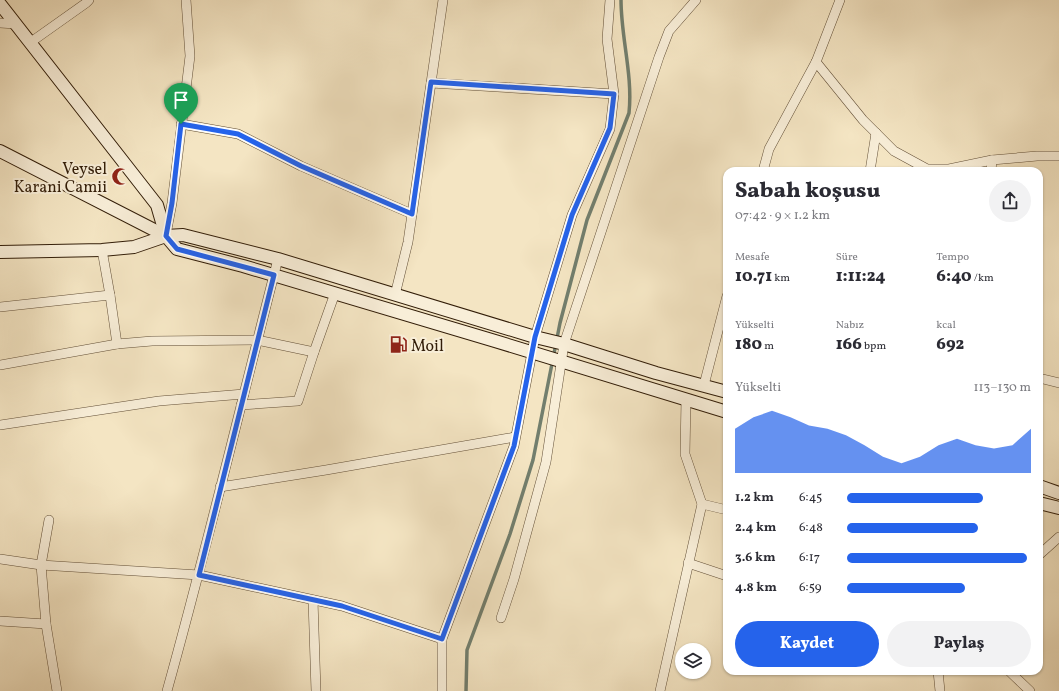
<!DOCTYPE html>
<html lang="tr">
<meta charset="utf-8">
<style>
body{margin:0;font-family:Vollkorn,serif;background:#f2f2f3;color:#2b2b33;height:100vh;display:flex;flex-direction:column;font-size:15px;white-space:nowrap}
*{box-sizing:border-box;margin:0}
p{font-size:13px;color:#7c7c81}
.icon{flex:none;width:22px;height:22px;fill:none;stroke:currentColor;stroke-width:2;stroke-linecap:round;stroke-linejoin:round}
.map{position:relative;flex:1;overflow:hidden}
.panel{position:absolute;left:723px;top:167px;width:320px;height:508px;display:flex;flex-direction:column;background:#fff;border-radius:12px;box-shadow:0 1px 3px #0004}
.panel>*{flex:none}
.tools{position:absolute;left:675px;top:643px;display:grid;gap:8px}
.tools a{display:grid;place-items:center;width:36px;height:36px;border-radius:50%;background:#fff;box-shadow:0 1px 3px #0004;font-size:20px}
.pin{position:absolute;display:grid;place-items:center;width:34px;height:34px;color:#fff;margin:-41px -17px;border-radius:50% 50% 50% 0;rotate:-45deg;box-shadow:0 0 4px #0007}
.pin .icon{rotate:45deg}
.round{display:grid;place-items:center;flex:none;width:42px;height:42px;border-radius:21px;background:#f2f2f3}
.head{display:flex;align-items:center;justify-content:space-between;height:68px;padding:0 12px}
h1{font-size:22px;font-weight:800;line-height:30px}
.stats{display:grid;grid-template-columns:repeat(3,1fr);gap:6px;height:68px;padding:4px 12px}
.stats div{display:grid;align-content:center}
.stats b{font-size:17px;font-weight:800}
.stats small{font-size:11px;font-weight:400}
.stats p{font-size:11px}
.chart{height:112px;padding:8px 12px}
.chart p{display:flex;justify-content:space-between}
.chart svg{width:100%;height:72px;margin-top:4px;fill:#2563eb;opacity:.7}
.primary-button{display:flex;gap:8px;margin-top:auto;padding:8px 12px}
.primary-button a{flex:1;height:46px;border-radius:24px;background:#2563eb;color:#fff;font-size:16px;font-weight:800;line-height:46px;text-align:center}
.primary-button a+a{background:#f2f2f3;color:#2b2b33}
ul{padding:0 12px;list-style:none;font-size:13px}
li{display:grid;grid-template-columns:64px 48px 1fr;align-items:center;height:30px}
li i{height:10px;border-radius:5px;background:#2563eb}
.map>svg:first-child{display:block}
</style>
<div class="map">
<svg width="1059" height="691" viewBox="0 0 1059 691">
<rect width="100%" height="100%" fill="#f4e5c3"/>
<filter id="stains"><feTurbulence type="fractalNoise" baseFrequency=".005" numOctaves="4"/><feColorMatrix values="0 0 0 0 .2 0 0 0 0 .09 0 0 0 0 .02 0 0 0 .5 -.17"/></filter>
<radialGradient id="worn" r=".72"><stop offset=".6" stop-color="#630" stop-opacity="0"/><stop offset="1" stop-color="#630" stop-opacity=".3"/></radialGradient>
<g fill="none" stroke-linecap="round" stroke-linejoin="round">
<path stroke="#727e6d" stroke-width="3.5" d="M466,691L467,650L510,534L533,460L560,323L587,220L629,113C633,75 621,38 621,0"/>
<defs>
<g id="street">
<path d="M0,23L16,24"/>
<path d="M31,42L86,3L89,0"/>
<path d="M816,62L863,120L894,151L927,169H949L992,160L1037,156H1059"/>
<path d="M431,83L614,94"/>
<path d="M181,124L238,134L301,166L412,214"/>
<path d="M763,171L769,149L816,62L840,0"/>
<path d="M870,171L876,133"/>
<path d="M991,171L992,160"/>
<path d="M166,234L172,203L190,56L186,0"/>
<path d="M102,250L110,295L117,344"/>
<path d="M395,295L408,242L443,0"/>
<path d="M0,307L110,295"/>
<path d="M0,365L117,344L152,341L257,340L314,352"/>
<path d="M1039,378L1059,383"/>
<path d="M704,385L727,296"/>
<path d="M241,405L298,401L314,352L335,293"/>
<path d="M0,425L159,401L244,394"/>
<path d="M220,487L326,470L515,437"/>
<path d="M702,504L727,510"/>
<path d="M49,520L41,565L46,624L57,691"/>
<path d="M1039,555L1059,537"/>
<path d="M0,559L41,565L199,575L342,606L442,639"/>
<path d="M688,563L727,576"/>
<path d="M313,600L316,691"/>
<path d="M501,618L514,579L546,462L564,344L659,57L669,31L696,0"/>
<path d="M0,621L46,624"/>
<path d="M938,671L940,691"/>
<path d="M1009,671L1030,691"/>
<path d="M167,691C207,548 241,403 278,259"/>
<path d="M442,691V639L514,446L535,337L572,215L610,129L614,94L607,39L610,0"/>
<path d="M660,691L702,504L685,454L686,399"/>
</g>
<g id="secondary">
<path d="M0,4L157,205L166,236"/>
<path d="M0,151L166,236L177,249L243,266L495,341L727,412"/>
<path d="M0,252L102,250L134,247L166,236L183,235L278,259L535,337L564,344L656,373L727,392"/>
<path d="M1039,486L1059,493"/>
<path d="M1039,503L1059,508"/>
</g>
</defs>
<use href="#street" stroke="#624f37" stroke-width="10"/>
<use href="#secondary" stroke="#321d08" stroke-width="14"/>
<use href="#street" stroke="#f8eed8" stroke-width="9"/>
<use href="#secondary" stroke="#f8eed8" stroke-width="12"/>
</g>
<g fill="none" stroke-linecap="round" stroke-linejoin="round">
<defs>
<path id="route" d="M431,82L614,94L610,128L572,215L535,337L514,446L442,639L342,606L199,575L274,275L177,249L166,236L172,203L181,124L238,134L301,166L412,214Z"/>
</defs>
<use href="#route" stroke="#fff" stroke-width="8"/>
<use href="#route" stroke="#2563eb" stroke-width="5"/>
</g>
<defs>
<symbol id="mosque-bare" viewBox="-9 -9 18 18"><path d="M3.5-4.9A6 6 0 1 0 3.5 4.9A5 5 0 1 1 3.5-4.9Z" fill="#8f2418" stroke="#f8eed8" stroke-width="2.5" paint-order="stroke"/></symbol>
<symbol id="fuel-bare" viewBox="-9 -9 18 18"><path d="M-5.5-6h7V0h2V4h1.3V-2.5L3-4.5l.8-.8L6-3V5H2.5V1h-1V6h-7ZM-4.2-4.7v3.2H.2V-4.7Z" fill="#8f2418" stroke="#f8eed8" stroke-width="2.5" paint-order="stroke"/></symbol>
</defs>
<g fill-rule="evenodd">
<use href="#mosque-bare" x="108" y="164" width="25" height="25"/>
<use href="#fuel-bare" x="386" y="332" width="25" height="25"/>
</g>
<g text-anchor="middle" stroke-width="4" stroke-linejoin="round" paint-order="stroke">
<g font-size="16" fill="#321d08" stroke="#f8eed8" text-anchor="end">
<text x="107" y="174">Veysel<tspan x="107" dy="18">Karani Camii</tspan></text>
<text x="411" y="351" text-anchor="start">Moil</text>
</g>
</g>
<rect width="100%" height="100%" filter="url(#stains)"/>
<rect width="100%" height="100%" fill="url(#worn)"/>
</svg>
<div class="tools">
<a><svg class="icon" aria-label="layers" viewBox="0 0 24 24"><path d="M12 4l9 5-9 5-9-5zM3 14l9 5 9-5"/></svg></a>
</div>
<div class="pin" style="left:181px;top:124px;background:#1e9e55"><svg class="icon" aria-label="arrive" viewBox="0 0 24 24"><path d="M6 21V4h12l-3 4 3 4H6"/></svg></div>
<section class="panel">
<div class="head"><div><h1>Sabah koşusu</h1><p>07:42 · 9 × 1.2 km</p></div><a class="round"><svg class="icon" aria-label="share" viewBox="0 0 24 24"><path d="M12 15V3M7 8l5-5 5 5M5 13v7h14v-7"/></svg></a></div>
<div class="stats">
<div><p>Mesafe</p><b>10.71<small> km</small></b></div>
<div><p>Süre</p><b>1:11:24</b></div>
<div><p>Tempo</p><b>6:40<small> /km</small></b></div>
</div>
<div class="stats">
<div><p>Yükselti</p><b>180<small> m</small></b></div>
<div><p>Nabız</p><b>166<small> bpm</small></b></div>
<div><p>kcal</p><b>692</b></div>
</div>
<div class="chart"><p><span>Yükselti</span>113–130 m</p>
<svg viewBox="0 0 160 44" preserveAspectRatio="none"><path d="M0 44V17L10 10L20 6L30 10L40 15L50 17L60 21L70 27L80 34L90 38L100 34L110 27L120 23L130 27L140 29L150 27L160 17V44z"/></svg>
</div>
<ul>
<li><b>1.2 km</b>6:45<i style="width:74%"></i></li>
<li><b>2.4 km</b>6:48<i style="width:71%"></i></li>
<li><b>3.6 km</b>6:17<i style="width:98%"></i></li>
<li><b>4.8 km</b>6:59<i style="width:64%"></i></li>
</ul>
<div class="primary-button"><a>Kaydet</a><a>Paylaş</a></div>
</section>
</div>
